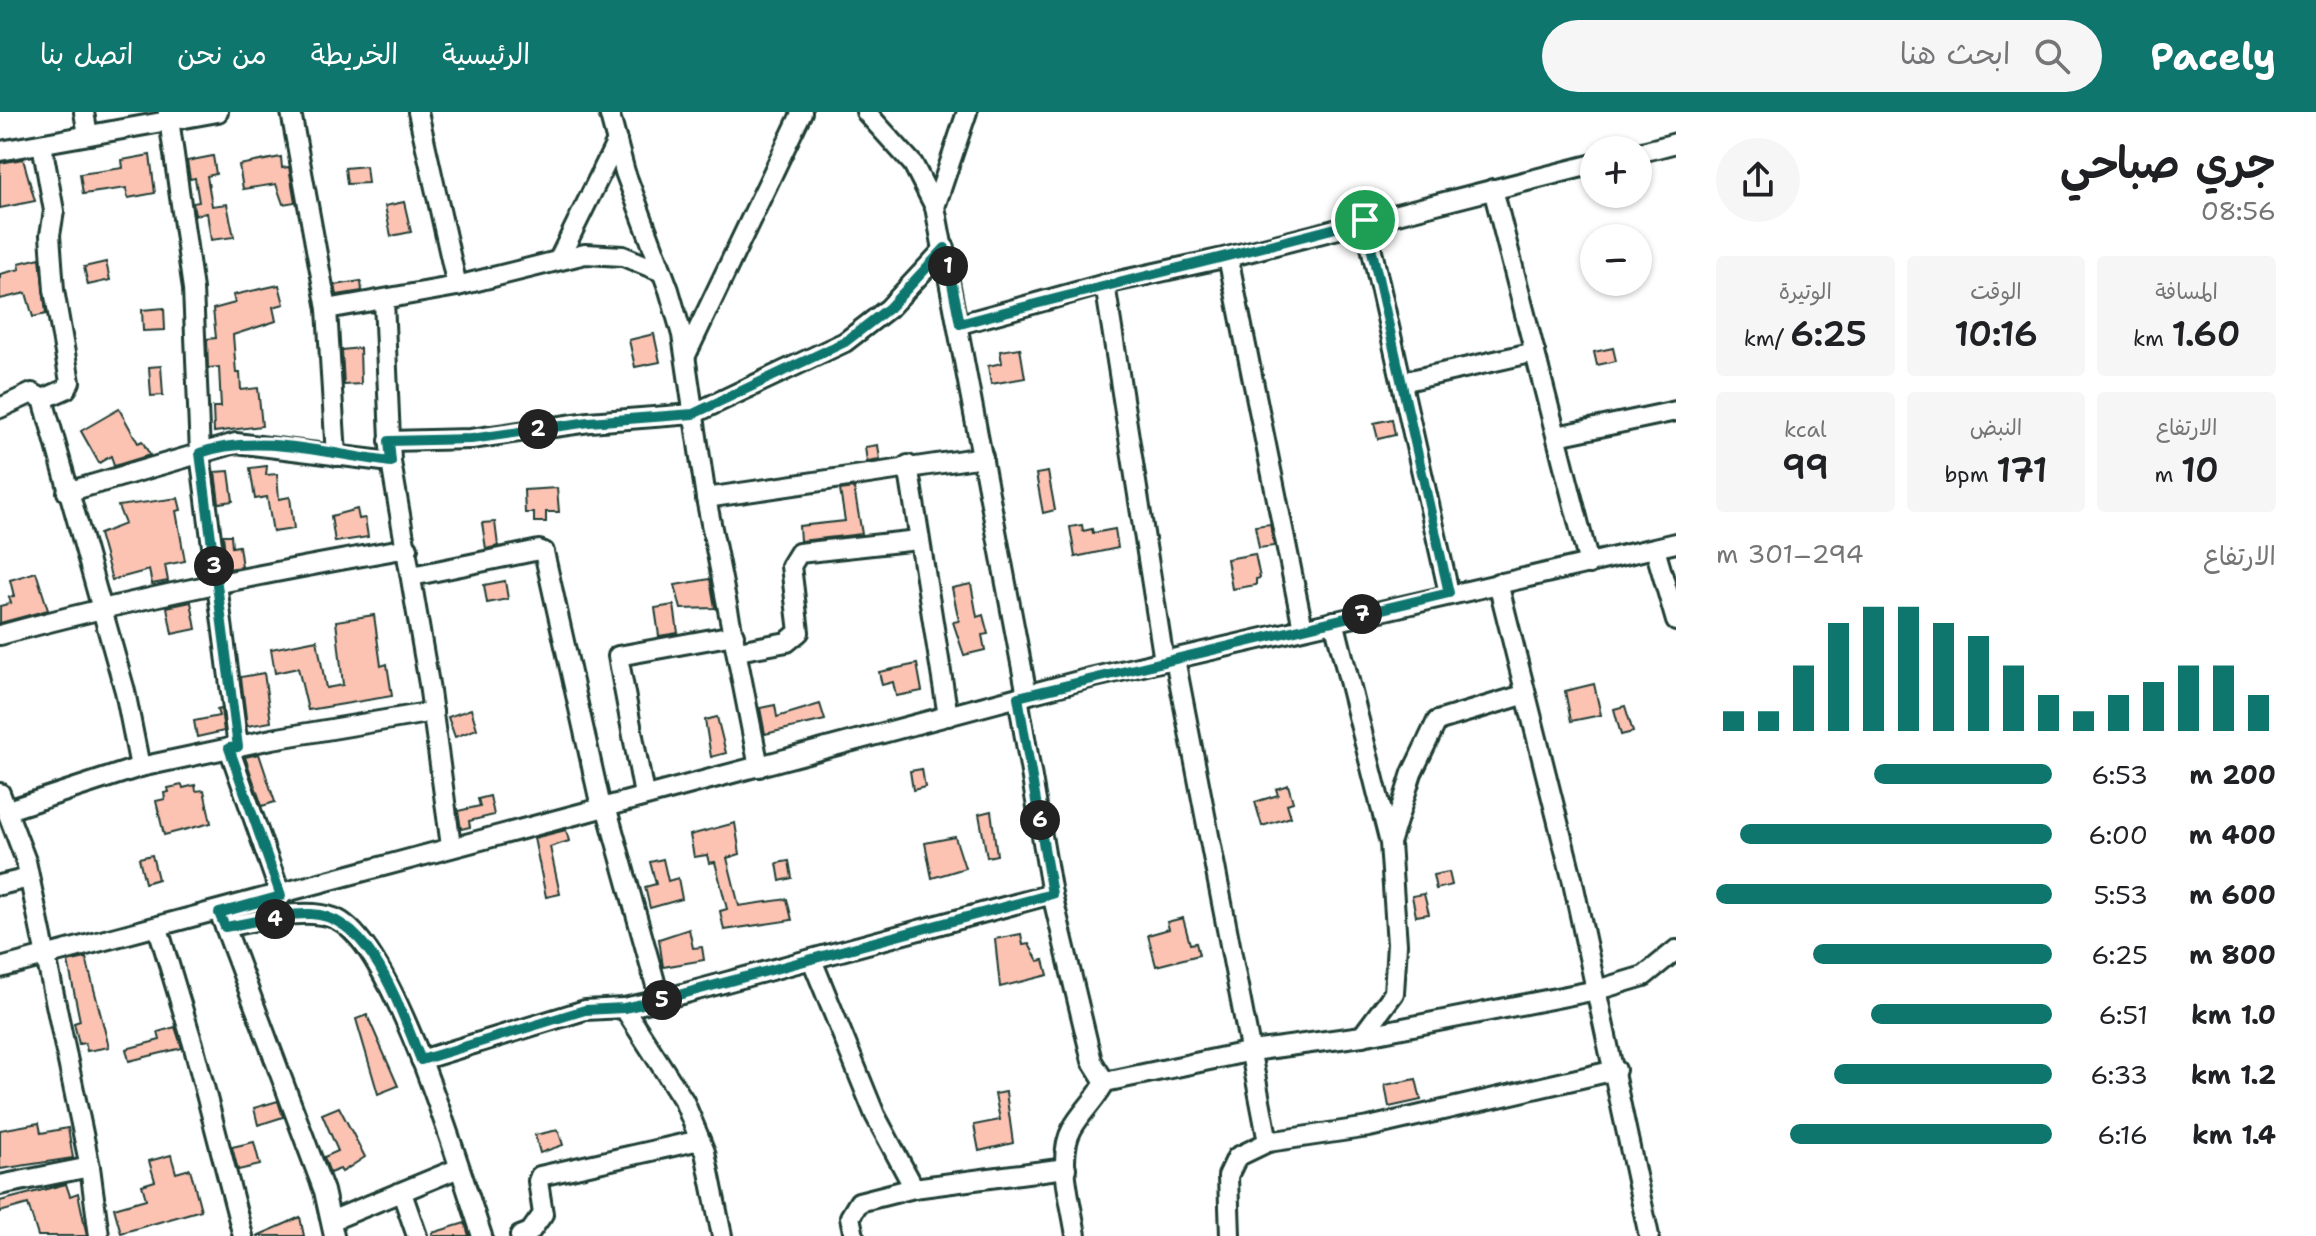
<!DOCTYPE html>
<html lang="ar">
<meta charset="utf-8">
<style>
body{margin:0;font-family:"Shantell Sans","Playpen Sans Arabic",sans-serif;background:#f6f6f6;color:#202124;direction:rtl;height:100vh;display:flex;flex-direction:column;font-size:30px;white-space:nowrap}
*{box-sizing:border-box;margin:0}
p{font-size:26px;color:#757577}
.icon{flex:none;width:44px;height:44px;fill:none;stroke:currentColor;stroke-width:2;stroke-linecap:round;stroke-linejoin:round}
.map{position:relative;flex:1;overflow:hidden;direction:ltr}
.drawer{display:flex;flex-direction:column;background:#fff;width:640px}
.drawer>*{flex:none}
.controls{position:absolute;left:1580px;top:24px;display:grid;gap:16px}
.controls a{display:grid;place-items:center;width:72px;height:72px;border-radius:50%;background:#fff;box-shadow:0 2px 6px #0004;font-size:40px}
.pin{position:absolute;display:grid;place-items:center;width:68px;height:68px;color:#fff;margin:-34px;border:4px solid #fff;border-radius:50%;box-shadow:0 2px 8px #0007}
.km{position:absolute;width:40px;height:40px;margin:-20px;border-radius:50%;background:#222;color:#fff;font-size:22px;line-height:40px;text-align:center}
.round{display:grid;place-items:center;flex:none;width:84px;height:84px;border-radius:42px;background:#f6f6f6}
.overview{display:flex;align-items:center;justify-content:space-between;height:136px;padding:0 40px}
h1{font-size:44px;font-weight:600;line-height:60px}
.figures{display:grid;grid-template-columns:repeat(3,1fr);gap:12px;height:136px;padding:8px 40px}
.figures div{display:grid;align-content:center;border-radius:8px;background:#f6f6f6;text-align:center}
.figures b{font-size:34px;font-weight:600}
.figures small{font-size:22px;font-weight:400}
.figures p{font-size:22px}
.chart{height:224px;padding:16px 40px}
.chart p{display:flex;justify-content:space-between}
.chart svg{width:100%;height:144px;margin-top:8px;stroke:#0f766e;stroke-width:6}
ul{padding:0 40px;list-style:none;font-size:26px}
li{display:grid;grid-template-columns:128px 96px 1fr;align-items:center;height:60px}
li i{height:20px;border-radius:10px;background:#0f766e}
header{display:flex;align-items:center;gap:48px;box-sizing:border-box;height:112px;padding:0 40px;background:#0f766e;color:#fff}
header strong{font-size:38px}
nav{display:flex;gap:44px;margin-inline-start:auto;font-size:28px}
.search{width:560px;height:72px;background:#f6f6f6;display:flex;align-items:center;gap:20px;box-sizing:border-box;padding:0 28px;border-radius:44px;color:#757577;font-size:30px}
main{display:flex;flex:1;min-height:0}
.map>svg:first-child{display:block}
</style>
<header>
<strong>Pacely</strong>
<div class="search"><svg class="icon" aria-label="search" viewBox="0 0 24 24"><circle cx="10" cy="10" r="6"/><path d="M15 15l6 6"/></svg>ابحث هنا</div>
<nav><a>الرئيسية</a><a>الخريطة</a><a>من نحن</a><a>اتصل بنا</a></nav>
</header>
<main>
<section class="drawer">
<div class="overview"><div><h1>جري صباحي</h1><p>08:56</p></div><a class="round"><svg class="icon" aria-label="share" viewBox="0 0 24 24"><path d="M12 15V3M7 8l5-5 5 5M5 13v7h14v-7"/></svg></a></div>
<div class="figures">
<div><p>المسافة</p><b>1.60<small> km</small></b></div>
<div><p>الوقت</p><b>10:16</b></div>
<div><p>الوتيرة</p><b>6:25<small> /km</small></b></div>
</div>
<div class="figures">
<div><p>الارتفاع</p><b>10<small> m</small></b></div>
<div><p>النبض</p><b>171<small> bpm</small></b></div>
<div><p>kcal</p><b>99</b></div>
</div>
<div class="chart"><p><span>الارتفاع</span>294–301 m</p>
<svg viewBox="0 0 160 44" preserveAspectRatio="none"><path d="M5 44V38M15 44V38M25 44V24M35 44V11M45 44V6M55 44V6M65 44V11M75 44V15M85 44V24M95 44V33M105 44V38M115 44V33M125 44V29M135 44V24M145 44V24M155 44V33"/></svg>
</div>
<ul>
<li><b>200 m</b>6:53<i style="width:53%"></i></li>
<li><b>400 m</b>6:00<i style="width:93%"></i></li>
<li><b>600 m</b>5:53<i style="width:100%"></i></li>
<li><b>800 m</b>6:25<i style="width:71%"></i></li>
<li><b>1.0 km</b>6:51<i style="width:54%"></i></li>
<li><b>1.2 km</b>6:33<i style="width:65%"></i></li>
<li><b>1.4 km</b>6:16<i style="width:78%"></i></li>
</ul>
</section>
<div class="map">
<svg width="1676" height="1124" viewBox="0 0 1676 1124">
<rect width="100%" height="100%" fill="#fff"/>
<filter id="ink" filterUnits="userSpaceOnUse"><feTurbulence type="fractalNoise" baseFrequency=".0125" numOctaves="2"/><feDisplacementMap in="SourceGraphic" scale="16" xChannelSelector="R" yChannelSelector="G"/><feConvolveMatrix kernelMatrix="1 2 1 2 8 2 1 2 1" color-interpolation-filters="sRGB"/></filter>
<g filter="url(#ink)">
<g fill="#fcc3b3" stroke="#1f3d34" stroke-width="2">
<path d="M150,43L155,81L128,86L126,76L83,82L80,62L123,56L122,48Z"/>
<path d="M213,44L216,62L207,64L212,94L227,92L234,125L211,128L207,101L195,103L193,91L199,90L195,66L190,67L187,49Z"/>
<path d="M281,45L282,56L289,55L295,90L283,92L276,72L243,77L239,53Z"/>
<path d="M23,47L35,89L0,96V51Z"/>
<path d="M366,54L368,71L347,72L345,56Z"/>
<path d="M404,90L411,120L391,124L385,94Z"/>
<path d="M40,146L46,202L33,205L26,181L0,187V162L20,157L19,151Z"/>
<path d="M106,150L110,168L88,173L84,155Z"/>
<path d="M361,169L362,179L337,183L335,173Z"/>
<path d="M279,173L284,192L273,195L276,209L233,223L236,261H240L241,278L258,276L262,314L214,320L213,295H221L219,255L208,256L207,227L216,226L213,197L235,191L233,183Z"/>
<path d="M164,196L165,218L143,219L142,198Z"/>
<path d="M654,222L660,250L635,255L629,228Z"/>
<path d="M360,236L361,272L344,273L342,238Z"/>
<path d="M1020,236L1025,266L991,272L988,254L1002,251L1000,239Z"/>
<path d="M1613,236L1616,249L1597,253L1594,240Z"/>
<path d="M161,254L163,283L151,284L149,255Z"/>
<path d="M119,297L138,331L142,329L150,343L114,354L111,344L99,351L81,319Z"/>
<path d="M1392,307L1395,323L1378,327L1374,311Z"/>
<path d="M878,333L880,348L867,350L865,335Z"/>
<path d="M267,354L266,363L277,362L279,387L290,385L294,417L273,420L267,385L255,387L250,356Z"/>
<path d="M229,359L233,389L219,391L215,360Z"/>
<path d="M1048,360L1055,398L1043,401L1036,362Z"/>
<path d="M557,376L559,400H546V410H534V401H525L524,378Z"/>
<path d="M854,376L862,422L800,429L799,414L845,409L840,378Z"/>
<path d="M178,386L181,398L176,399L185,449L165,453L168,469L152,472L149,458L112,468L99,422L125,412L118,394Z"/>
<path d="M357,397L359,407L365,406L368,425L335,430L331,404Z"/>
<path d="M495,410L498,434L486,437L482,411Z"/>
<path d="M1270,412L1274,434L1259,436L1255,414Z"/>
<path d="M1082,413L1083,419L1092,417L1093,421L1115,417L1118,436L1075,445L1070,415Z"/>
<path d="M223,423H231L232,435L239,434L242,455L227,457Z"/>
<path d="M1255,442L1260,466L1256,467V473L1232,477L1227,447Z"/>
<path d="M36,460L48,498L0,511V494L11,491L9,485L14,484L10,468Z"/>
<path d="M710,467L715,496L681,497L675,473Z"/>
<path d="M505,469L508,487L487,491L484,473Z"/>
<path d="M971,472L977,505L983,503L988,522L982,523L985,538L964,543L953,510L959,509L952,476Z"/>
<path d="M191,490L196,517L172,522L167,495Z"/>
<path d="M674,493L678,521L659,524L655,496Z"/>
<path d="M374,503L381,554L387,552L392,584L308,598L298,556L275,561L271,537L317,528L326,576L343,573L336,509Z"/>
<path d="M917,552L922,579L896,584L893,570L882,573L879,560Z"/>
<path d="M264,561L271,610L247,614L241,565Z"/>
<path d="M1594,572L1601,603L1571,609L1565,579Z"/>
<path d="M820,592L825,608L765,622L760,596L775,593L777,605Z"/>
<path d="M1625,594L1633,620L1621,623L1614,597Z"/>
<path d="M221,597L224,619L197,625L194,609L219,604L217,598Z"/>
<path d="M471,597L477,617L455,625L448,605Z"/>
<path d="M717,605L726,641L711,645L705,608Z"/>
<path d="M259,642L275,690L262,694L245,645Z"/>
<path d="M922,657L925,675L913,678L910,659Z"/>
<path d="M182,673L183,676L195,673L196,679L204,678L211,711L164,723L156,689L165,687L164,681L169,680L168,676Z"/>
<path d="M1288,673L1293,690L1287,692L1291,705L1262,714L1255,690L1278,683L1276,677Z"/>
<path d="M490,684L494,703L469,709L470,715L461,717L458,699L480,694L478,687Z"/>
<path d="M991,699L997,743L987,745L979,702Z"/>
<path d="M735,711L740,742L727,746L739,794L787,787L792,808L724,818L720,799L727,797L715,750L709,751L707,743L694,745L690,723Z"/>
<path d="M566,718L569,729L550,735L560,782L546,785L534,726Z"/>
<path d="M955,725L965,756L932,766L925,731Z"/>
<path d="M152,743L158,767L145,771L139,746Z"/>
<path d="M663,747L668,769L678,766L682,787L650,796L645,775L656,772L650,750Z"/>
<path d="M789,749L792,766L780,769L777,751Z"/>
<path d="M1449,760L1452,773L1436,777L1433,763Z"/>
<path d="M1424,782L1429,802L1416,804L1412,784Z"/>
<path d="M1183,806L1190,832L1196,831L1199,843L1156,854L1148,823L1169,817L1167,810Z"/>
<path d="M689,817L693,836L702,835L704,848L663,855L659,827Z"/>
<path d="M1021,822L1023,833L1029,832L1038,849L1044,848L1048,863L1000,875L995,827Z"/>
<path d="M86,846L109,935L87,939L85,931L79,932L74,911L80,909L68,850Z"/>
<path d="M367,903L398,974L378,982L356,907Z"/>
<path d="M175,915L182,936L129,949L126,937L160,928L158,920Z"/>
<path d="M1416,967L1421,988L1389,995L1385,973Z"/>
<path d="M1006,980L1013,1031L979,1039L974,1013L1000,1008L995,982Z"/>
<path d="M278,989L283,1005L258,1013L254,996Z"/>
<path d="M339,995L365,1045L342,1060L340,1057L330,1061L324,1045L338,1039L322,1002Z"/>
<path d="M39,1011L41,1021L68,1016L73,1046L0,1057V1018Z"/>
<path d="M558,1018L563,1033L540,1041L535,1023Z"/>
<path d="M254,1030L260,1053L238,1058L232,1035Z"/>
<path d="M171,1043L176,1061L190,1057L201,1098L121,1121L114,1096L146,1087L142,1073L155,1069L149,1049Z"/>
<path d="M66,1072L70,1084L78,1081L87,1124H38L28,1092L0,1100V1089Z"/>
<path d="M300,1105L304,1124H257L287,1111Z"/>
<path d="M465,1111L469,1124H432V1121Z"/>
</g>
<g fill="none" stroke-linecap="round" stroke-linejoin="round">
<defs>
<g id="minor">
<path d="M84,0L88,23"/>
<path d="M168,0L193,177L200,341L238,635"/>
<path d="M291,0L327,197L336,344"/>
<path d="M418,0L457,174"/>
<path d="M609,0L625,60L669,178L682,223L706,386L759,655"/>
<path d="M866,0L913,52L935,95L1027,583"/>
<path d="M42,32L54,99L50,123L54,178L70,270L66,277L43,287"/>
<path d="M0,39L218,0"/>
<path d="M1638,41L1676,31"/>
<path d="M1493,77L1589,452"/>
<path d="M935,95L967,0"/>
<path d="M1365,108L1449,481"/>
<path d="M1228,145L1303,516"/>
<path d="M559,147L617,29"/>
<path d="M1105,172L1164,549"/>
<path d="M384,188L391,350L429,572L451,734"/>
<path d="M327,197L457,174L585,142L623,144L662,160"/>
<path d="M960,212L1105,172L1228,145L1594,52"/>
<path d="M686,243L802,0"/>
<path d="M1402,270L1535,240"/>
<path d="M43,287L125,579L140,655"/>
<path d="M0,296L32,281L43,287"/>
<path d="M1557,324L1676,299"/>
<path d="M389,329L471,327L589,310L693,302L845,230L889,196L945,136"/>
<path d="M908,353L948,604"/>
<path d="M67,380L236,331L391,350"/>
<path d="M706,386L983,345"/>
<path d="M1655,437L1676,509"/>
<path d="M412,464L539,438L544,440L601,695"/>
<path d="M1498,471L1572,766L1649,1124"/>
<path d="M1334,509L1390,731L1397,832L1394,881L1362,924"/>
<path d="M0,523C135,486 270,460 408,436"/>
<path d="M738,539L787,530L799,520L791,454L799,441L918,428"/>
<path d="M1175,547L1268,1030"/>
<path d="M1018,585L1052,782L1092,949L1105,970"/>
<path d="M229,636L281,784"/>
<path d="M0,681L26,749L90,1055L99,1124"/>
<path d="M644,683L618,544L734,523"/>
<path d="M606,694L660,888"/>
<path d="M8,698L140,655L272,627L433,600"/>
<path d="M1391,728L1412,661L1437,609L1523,583"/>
<path d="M0,773L29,766"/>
<path d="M222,807L324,1079L334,1124"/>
<path d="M225,815C257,810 301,794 334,806C393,827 461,1062 482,1124"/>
<path d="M158,816L193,932L243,1124"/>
<path d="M812,848L875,1003L914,1076"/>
<path d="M0,856L1086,567L1676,431"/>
<path d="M624,896L684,989L705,1040L722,1124"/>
<path d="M421,948L585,898L624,896L660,888L1052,782"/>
<path d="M0,1073L90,1055"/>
<path d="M402,1081L417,1124"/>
<path d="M333,1108L459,1056"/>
<path d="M520,1124L530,1120L543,1102L538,1069L540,1064L700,1028"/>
<path d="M854,1124L850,1105L859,1090L914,1076L1066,1056"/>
<path d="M1076,1124C1072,1093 1056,1046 1072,1017C1081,1000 1096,988 1105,970L1252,939L1362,924L1597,878L1644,864L1676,838"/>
<path d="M1230,1124L1228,1064L1237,1045L1268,1030L1369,1015L1616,958"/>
</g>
</defs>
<use href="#minor" stroke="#1f3d34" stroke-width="24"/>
<use href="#minor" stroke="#fff" stroke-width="18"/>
</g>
</g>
<g fill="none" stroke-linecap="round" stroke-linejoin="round" filter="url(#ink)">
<defs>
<path id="route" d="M1365,108L1449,481L1018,585L1052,782L660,888L624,896L585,898L421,948C401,901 372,804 311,802C283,801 252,811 225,815L219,801L281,784L229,636L238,635L200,341C256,320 332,343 391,350L389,329L471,327L589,310L693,302L845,230L889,196L945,136L960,212C1094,175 1231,145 1365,108Z"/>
</defs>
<use href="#route" stroke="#fff" stroke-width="16"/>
<use href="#route" stroke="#0f766e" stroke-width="10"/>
</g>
</svg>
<div class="controls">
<a>+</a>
<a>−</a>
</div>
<div class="pin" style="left:1365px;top:108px;background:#1e9e55"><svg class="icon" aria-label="arrive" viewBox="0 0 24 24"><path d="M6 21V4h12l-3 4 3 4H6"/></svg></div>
<b class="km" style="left:948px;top:154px">1</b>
<b class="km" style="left:538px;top:317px">2</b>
<b class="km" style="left:214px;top:454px">3</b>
<b class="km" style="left:275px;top:807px">4</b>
<b class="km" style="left:662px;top:888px">5</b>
<b class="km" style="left:1040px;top:708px">6</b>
<b class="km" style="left:1362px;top:502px">7</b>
</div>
</main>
